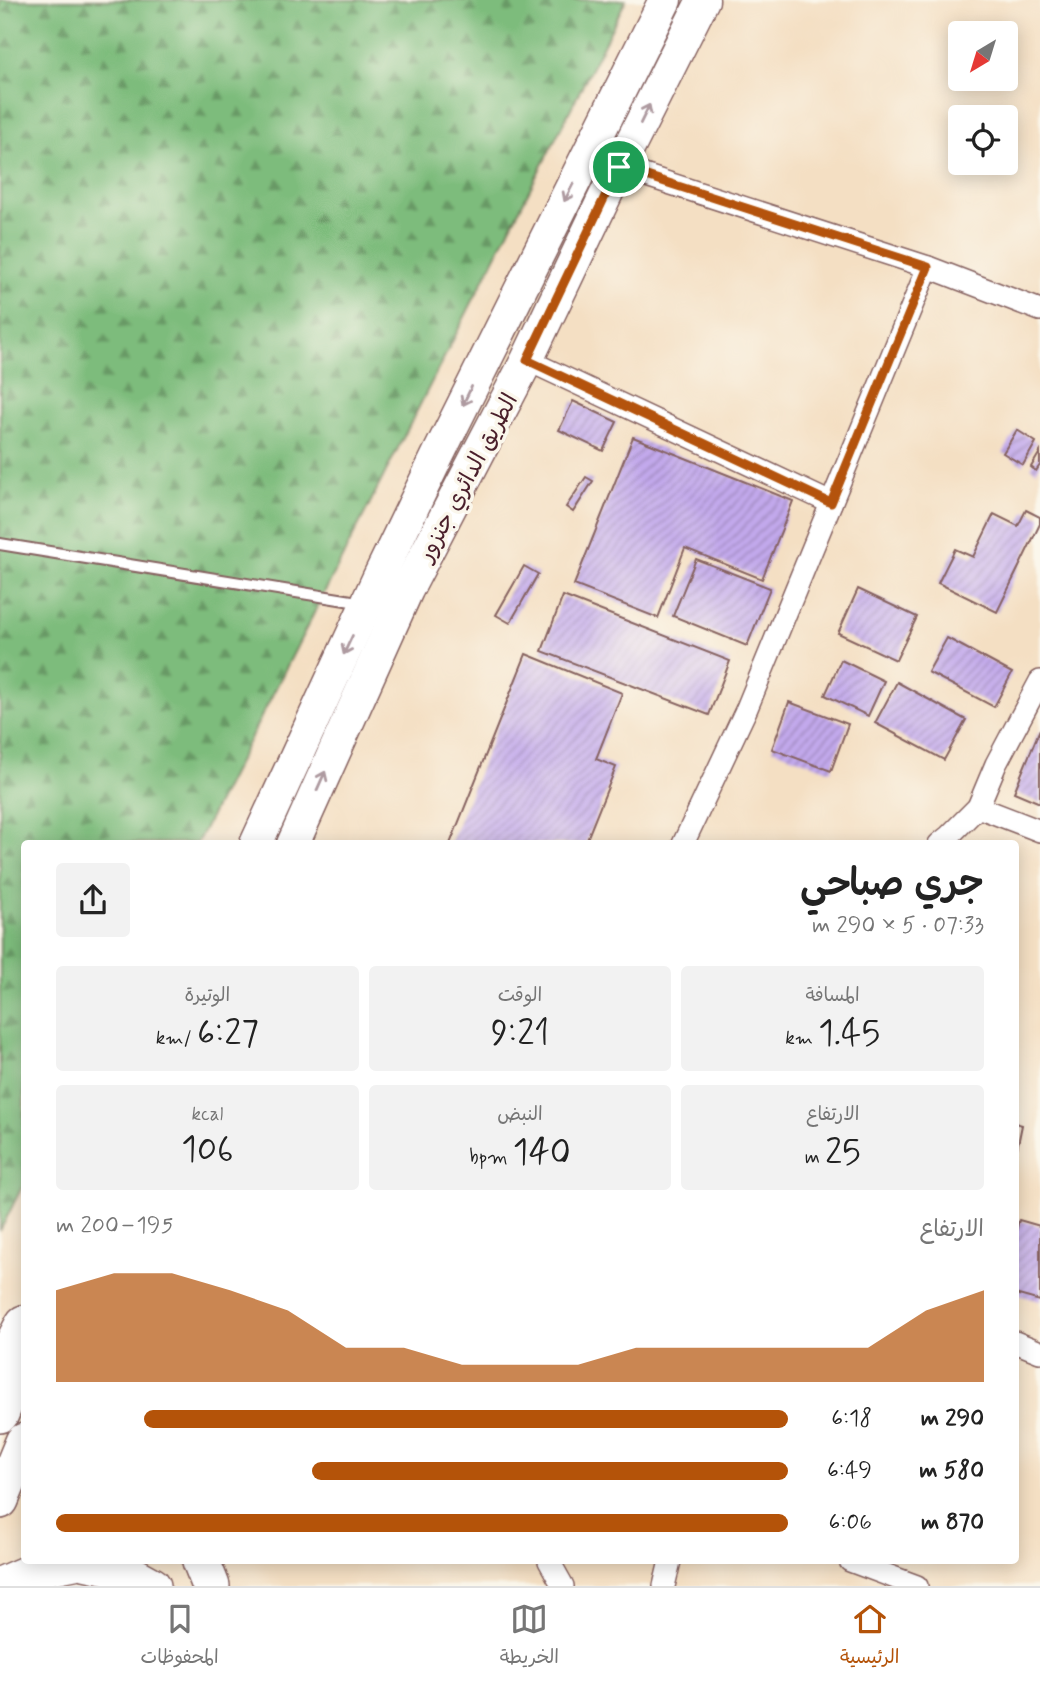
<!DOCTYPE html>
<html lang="ar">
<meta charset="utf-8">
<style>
body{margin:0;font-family:Mynerve,"Playpen Sans Arabic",sans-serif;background:#f2f2f2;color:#222;direction:rtl;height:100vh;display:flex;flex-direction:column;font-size:26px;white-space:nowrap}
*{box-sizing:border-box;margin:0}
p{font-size:23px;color:#767676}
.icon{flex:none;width:38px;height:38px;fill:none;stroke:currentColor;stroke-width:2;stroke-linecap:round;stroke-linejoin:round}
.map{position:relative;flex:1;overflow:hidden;direction:ltr}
.details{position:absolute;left:21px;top:840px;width:998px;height:724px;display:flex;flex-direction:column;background:#fff;border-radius:7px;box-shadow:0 4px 18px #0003;direction:rtl}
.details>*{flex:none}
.needle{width:46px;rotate:218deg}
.fabs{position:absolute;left:948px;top:21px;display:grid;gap:14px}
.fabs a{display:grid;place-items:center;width:70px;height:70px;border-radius:7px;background:#fff;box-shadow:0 4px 18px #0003;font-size:35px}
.pin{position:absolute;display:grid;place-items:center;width:60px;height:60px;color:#fff;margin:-30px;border:4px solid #fff;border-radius:50%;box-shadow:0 2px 7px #0007}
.round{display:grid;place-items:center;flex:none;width:74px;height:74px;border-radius:7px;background:#f2f2f2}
.headline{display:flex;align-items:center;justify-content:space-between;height:119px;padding:0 35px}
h1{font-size:38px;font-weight:600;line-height:52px}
.figures{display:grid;grid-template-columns:repeat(3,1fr);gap:10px;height:119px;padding:7px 35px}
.figures div{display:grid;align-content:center;border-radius:7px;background:#f2f2f2;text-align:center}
.figures b{font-size:35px;font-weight:600}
.figures small{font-size:19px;font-weight:400}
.figures p{font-size:19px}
.chart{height:196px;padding:14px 35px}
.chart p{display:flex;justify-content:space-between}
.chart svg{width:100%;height:126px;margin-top:7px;fill:#b45309;opacity:.7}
ul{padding:0 35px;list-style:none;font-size:23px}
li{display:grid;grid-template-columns:112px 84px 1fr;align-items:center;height:52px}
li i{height:18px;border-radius:9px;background:#b45309}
.menu{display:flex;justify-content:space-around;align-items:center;height:98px;border-top:2px solid #e0e0e0;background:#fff;font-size:19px;color:#767676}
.menu a{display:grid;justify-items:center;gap:4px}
.menu .active{color:#b45309}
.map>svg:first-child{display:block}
</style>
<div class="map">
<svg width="1040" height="1586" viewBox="0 0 1040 1586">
<defs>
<pattern id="forest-firs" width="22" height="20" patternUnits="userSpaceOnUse" patternTransform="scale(1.75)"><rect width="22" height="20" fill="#7dbc7b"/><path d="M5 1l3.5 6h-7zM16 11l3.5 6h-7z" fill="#689865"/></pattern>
<pattern id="building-hatch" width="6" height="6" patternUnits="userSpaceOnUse" patternTransform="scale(1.75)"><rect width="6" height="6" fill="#c2a9ec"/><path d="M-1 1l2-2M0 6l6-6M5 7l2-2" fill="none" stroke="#a089bf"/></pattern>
</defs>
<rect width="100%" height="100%" fill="#fbf7ec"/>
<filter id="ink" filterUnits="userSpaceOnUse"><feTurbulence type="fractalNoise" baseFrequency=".0143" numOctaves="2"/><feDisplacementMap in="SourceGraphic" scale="14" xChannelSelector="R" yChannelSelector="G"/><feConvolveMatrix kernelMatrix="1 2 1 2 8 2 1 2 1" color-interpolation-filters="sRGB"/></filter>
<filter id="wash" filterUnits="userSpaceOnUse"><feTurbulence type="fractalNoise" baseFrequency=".00686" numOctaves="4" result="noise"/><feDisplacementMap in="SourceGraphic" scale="28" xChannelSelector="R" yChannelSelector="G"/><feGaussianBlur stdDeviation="1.57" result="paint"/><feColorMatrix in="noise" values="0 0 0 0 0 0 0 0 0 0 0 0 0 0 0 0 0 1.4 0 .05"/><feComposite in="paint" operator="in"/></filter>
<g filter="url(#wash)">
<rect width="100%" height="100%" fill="#f4dfc3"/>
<path fill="url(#forest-firs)" stroke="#646e53" stroke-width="2" d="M0,0H626L197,843L24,844V1183L0,1231Z"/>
<g id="blocks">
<g fill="url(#building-hatch)">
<path d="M573,401L617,422L603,451L559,430Z"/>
<path d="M1017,430L1036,442L1023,465L1003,453Z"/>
<path d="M633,437L793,501L762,579L685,548L658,618L574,585Z"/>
<path d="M1040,452V465L1036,471L1031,467Z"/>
<path d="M586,477L593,481L573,512L566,507Z"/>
<path d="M1026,510L1040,517V524L997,612L938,583L955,549L973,557L994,514L1018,526Z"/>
<path d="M696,559L770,588L747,646L673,616Z"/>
<path d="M524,566L538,574L510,623L496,615Z"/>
<path d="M858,589L917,617L896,660L838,633Z"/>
<path d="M563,596L730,661L709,715L542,651Z"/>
<path d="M947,638L1012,673L994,707L928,672Z"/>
<path d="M526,654L622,693L596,759L616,767L585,844H450Z"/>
<path d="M841,660L884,681L868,716L825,695Z"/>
<path d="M897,682L966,720L944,760L875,723Z"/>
<path d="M789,702L848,724L831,771L772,749Z"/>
<path d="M1040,729V803L1014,792Z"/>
<path d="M1015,1123L1022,1125L1016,1154H1015Z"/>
<path d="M1019,1220L1040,1226V1301L1015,1294V1235Z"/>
</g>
</g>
</g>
<g filter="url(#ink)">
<use href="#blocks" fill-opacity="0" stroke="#866260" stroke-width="2"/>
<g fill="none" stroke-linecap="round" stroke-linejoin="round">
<defs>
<path id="lane" d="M0,544L364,603"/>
<g id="street">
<path d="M619,167L928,267L1040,310"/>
<path d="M527,360L831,503"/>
<path d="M978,807L1040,831"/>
<path d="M683,844L747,708L928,267"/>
<path d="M939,844L949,836L978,807L996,764L1040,681"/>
<path d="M1015,1342L1040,1352"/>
<path d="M549,1561L563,1586"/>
<path d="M850,1561L917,1586"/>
<path d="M664,1586L670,1561"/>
</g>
<g id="primary">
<path d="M256,844L378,579L437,457L665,0"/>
<path d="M293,844L407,590L527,360L619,167L703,0"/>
</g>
<g id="highway">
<path d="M0,1369L24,1324"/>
<path d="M0,1414L24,1356"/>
<path d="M0,1500L24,1442"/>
<path d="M84,1561L121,1569L152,1586"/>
<path d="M201,1561L211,1586"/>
<path d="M0,1586L44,1567L74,1561"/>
</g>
</defs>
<use href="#lane" stroke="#866260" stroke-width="14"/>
<use href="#street" stroke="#866260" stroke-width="24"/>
<use href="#primary" stroke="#866260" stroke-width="35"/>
<use href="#highway" stroke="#866260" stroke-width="40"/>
<use href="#lane" stroke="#fff" stroke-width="10"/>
<use href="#street" stroke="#fff" stroke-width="21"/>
<use href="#primary" stroke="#fff" stroke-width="32"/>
<use href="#highway" stroke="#fff" stroke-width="37"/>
</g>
<defs><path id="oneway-shaft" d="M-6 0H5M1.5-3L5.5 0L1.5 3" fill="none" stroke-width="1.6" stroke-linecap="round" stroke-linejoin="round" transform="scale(1.75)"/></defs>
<g stroke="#ae9aa0">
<use href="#oneway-shaft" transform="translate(645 114) rotate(-64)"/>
<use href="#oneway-shaft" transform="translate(569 192) rotate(117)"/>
<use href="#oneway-shaft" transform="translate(467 396) rotate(116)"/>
<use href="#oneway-shaft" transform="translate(348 645) rotate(115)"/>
<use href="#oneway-shaft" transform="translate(321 781) rotate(-66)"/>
</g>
</g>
<g fill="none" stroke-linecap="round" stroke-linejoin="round" filter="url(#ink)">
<defs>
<path id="route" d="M619,167L928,267L831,503L527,360Z"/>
</defs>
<use href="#route" stroke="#fff" stroke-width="14"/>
<use href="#route" stroke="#b45309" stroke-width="9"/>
</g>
<g text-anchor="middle" stroke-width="7" stroke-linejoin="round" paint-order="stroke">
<g font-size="23" fill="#4a1f2b" stroke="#fbf7ec">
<text transform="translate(467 477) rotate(-62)" y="8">الطريق الدائري جنزور</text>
</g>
</g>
</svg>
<div class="fabs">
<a><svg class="needle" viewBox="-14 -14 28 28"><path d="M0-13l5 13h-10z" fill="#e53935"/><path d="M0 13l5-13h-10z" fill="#767676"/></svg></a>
<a><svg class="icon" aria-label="locate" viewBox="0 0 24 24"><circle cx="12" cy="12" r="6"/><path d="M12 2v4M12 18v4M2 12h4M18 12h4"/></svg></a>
</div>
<div class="pin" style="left:619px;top:167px;background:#1e9e55"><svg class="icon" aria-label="arrive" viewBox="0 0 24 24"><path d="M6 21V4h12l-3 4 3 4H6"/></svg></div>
<section class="details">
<div class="headline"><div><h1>جري صباحي</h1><p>07:33 · 5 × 290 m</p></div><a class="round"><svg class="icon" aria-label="share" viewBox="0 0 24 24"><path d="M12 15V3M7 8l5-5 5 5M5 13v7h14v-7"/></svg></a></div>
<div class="figures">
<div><p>المسافة</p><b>1.45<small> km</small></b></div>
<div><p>الوقت</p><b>9:21</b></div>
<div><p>الوتيرة</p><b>6:27<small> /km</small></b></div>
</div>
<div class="figures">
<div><p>الارتفاع</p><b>25<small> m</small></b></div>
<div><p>النبض</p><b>140<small> bpm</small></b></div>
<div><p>kcal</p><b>106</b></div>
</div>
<div class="chart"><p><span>الارتفاع</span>195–200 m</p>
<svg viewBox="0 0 160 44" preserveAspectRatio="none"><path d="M0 44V12L10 6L20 6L30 12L40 19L50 32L60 32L70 38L80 38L90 38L100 32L110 32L120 32L130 32L140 32L150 19L160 12V44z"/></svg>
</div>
<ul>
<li><b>290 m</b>6:18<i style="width:88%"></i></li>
<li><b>580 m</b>6:49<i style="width:65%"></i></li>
<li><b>870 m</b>6:06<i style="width:100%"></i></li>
</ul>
</section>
</div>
<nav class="menu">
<a class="active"><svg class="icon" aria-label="home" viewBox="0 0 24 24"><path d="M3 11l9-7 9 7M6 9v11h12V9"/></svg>الرئيسية</a>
<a><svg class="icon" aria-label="map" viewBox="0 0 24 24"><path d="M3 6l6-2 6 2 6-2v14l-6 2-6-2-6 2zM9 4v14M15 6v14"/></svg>الخريطة</a>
<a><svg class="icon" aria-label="saved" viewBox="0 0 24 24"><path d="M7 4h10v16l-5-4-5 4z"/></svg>المحفوظات</a>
</nav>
